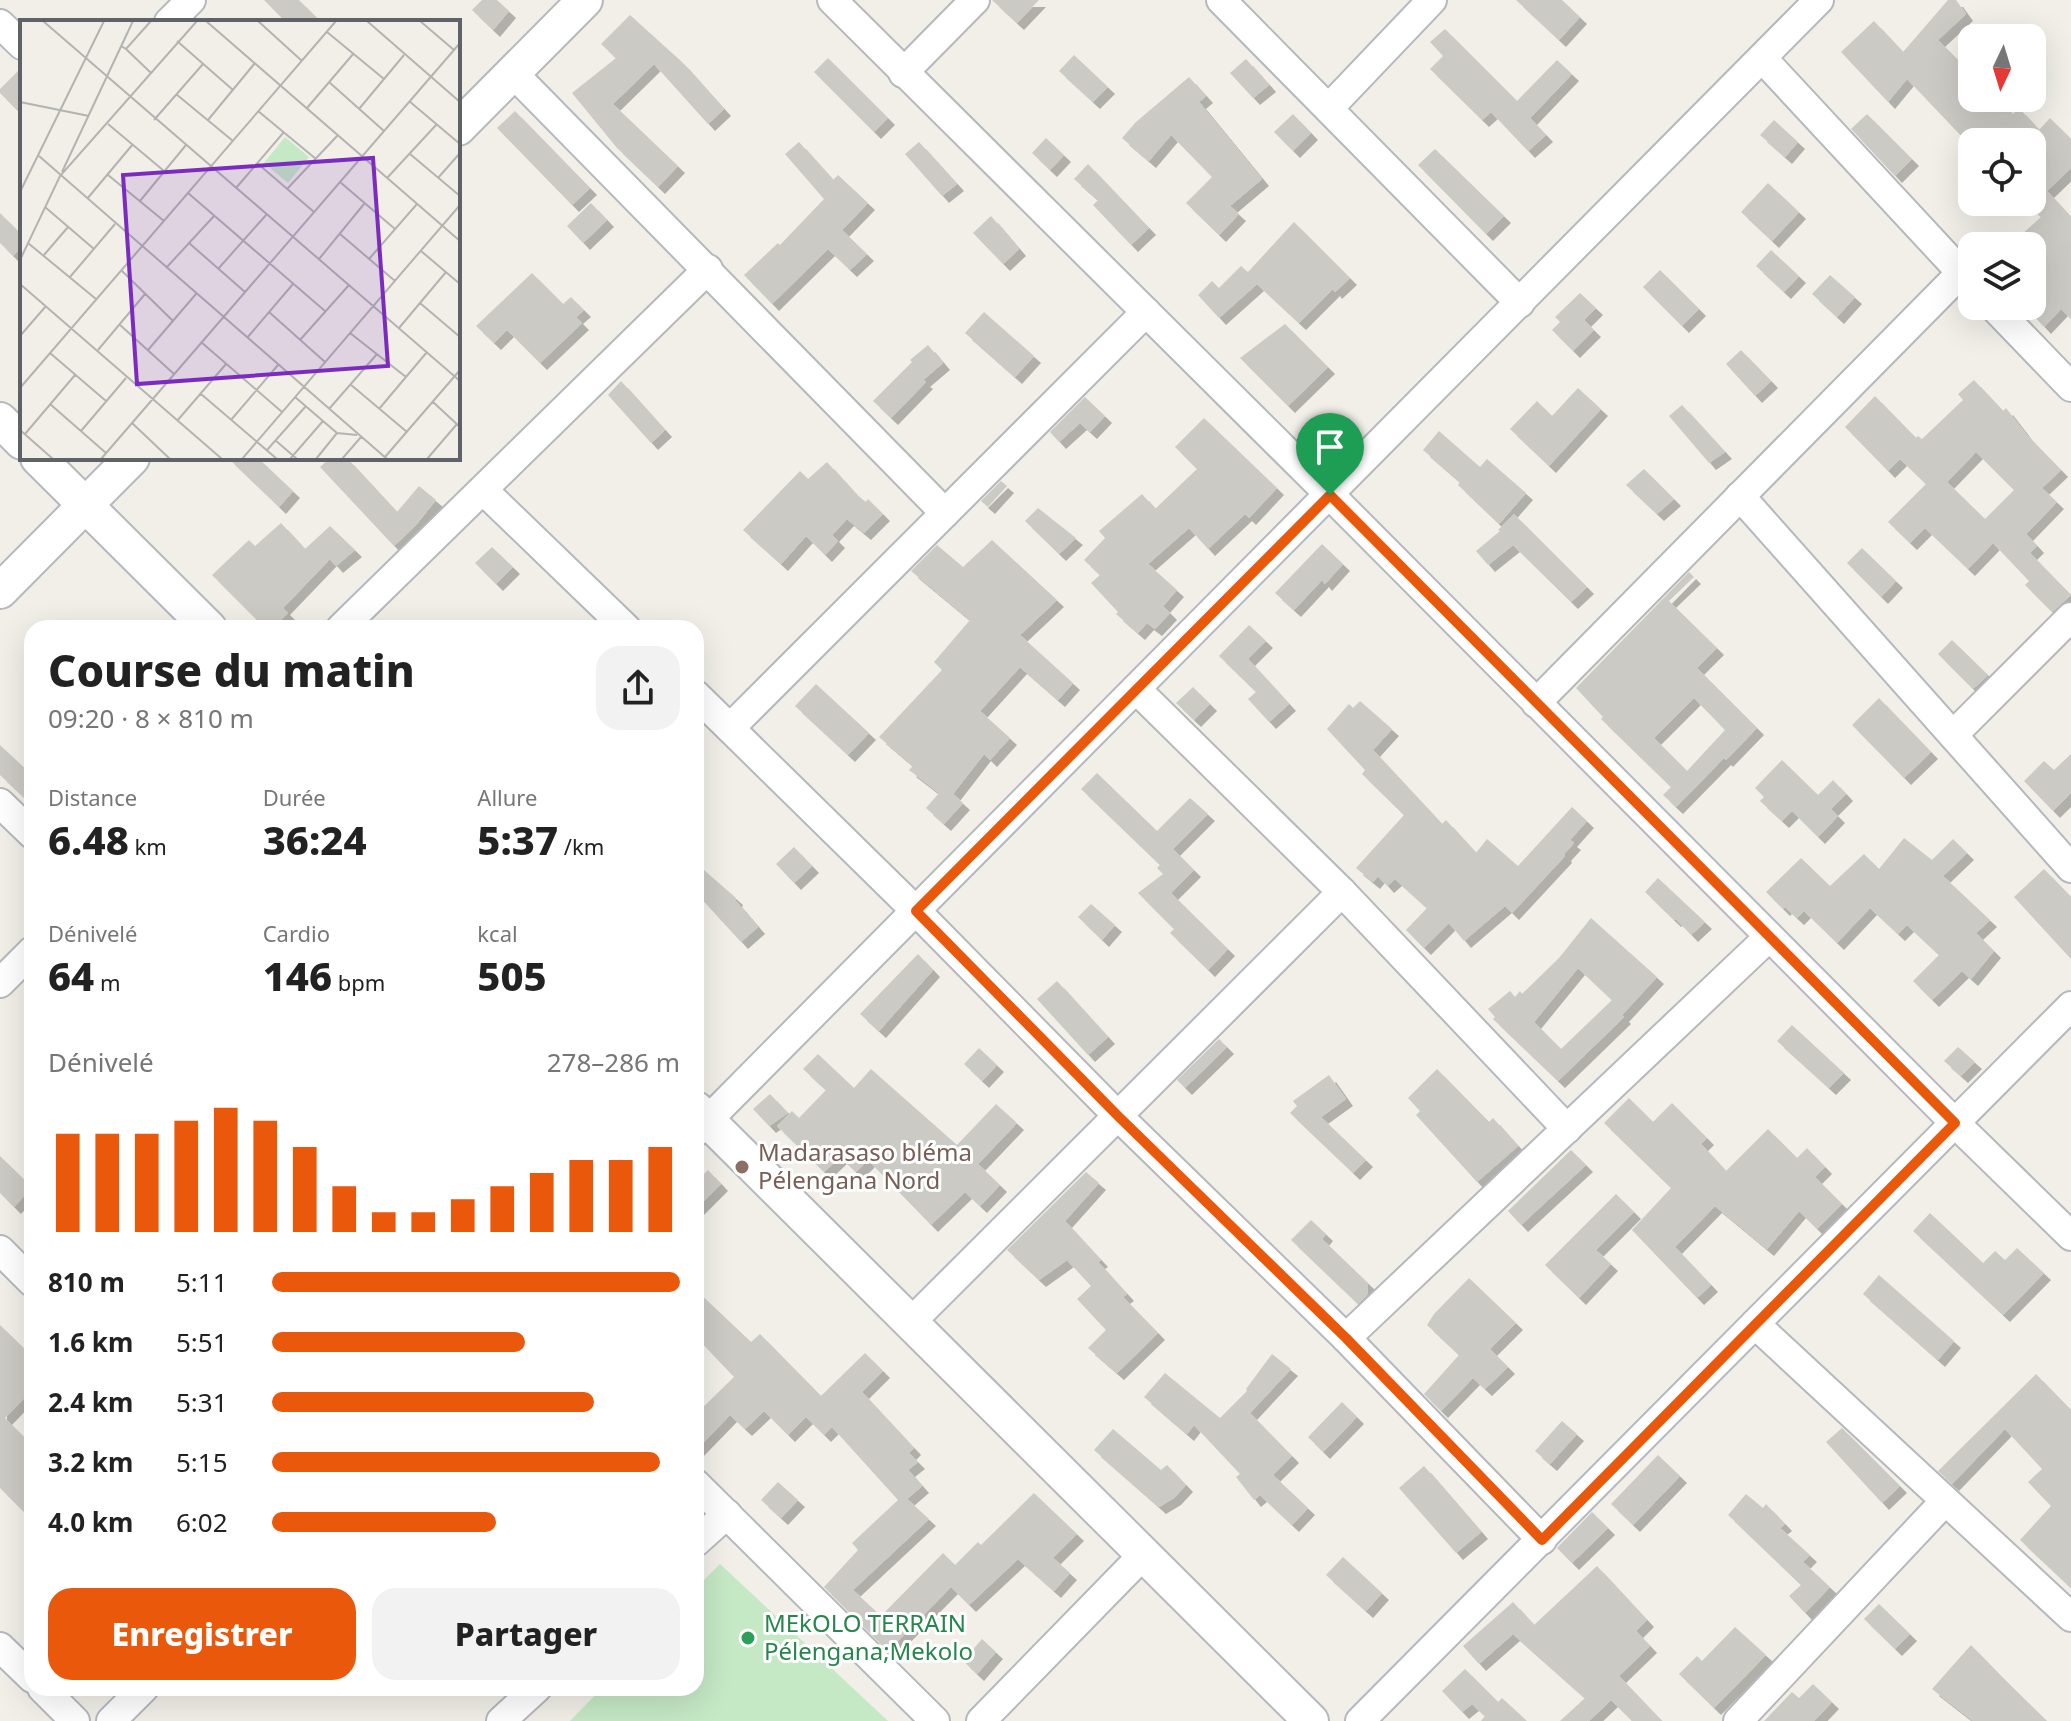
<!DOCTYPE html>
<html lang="fr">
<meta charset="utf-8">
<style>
body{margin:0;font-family:"Noto Sans",sans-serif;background:#f2f2f2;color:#222;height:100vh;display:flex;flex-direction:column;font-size:30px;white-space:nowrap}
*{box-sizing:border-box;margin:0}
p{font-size:26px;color:#767676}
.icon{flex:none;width:44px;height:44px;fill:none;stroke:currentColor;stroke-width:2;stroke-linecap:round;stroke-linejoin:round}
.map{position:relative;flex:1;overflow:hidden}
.sheet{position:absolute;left:24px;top:620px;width:680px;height:1076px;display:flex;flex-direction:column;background:#fff;border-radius:24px;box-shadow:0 8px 32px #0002}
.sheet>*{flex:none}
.needle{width:52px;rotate:184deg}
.buttons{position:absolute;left:1958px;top:24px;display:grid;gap:16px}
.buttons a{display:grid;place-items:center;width:88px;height:88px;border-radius:16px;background:#fff;box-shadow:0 8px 32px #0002;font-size:40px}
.pin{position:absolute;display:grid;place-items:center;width:68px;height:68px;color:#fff;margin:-82px -34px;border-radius:50% 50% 50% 0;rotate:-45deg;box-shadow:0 0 8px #0007}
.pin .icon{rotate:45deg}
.round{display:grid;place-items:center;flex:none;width:84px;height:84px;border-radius:24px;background:#f2f2f2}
.summary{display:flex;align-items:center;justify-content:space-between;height:136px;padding:0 24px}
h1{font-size:44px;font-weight:800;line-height:60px}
.figures{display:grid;grid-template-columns:repeat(3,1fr);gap:12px;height:136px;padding:8px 24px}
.figures div{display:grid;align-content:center}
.figures b{font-size:40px;font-weight:800}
.figures small{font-size:22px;font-weight:400}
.figures p{font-size:22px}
.chart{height:224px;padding:16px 24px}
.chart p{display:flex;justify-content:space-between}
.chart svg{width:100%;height:144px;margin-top:8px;stroke:#ea580c;stroke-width:6}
.cta{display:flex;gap:16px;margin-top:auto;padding:16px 24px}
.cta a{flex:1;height:92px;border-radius:24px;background:#ea580c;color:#fff;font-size:32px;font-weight:800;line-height:92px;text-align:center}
.cta a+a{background:#f2f2f2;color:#222}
ul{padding:0 24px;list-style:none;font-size:26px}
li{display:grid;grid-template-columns:128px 96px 1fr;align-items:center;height:60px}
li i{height:20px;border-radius:10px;background:#ea580c}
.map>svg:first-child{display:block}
</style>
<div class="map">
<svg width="2071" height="1721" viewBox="0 0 2071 1721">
<defs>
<filter id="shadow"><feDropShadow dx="7" dy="7" stdDeviation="0" flood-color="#0004"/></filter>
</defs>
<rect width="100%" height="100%" fill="#f1efe8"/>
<path fill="#c5e8c5" d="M720,1564L888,1721H570L602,1688H696V1588Z"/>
<g fill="#cccac5" fill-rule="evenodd" filter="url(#shadow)">
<path d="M264,0H299L321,22H286Z"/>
<path d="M482,0H497L509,11L493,30L472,10Z"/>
<path d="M992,0H1039L1017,23Z"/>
<path d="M1516,0H1562L1580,17L1559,40Z"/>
<path d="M1948,0H1956L1966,14L1938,40L1972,74V98H1997L2013,114L2019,108L2039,130L2050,118L2071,139V168L2047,191L2071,217V319L2061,309L2044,327L2032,314V246H2009L2041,217L2025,202H2032V142H1967L1907,79L1888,102L1841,52L1874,21L1903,52Z"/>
<path d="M630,15L682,62L724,109L708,124L654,64L613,104L678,166L658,187L617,148L572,93L616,58L601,44Z"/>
<path d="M1445,29L1517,101L1557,60L1572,74L1530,118L1546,135L1528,151L1491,112L1482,120L1430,69L1443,56L1430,42Z"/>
<path d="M1074,55L1108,87L1093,102L1059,71Z"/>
<path d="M828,58L888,118L874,132L814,72Z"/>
<path d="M1246,59L1269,85L1253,98L1230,73Z"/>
<path d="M22,67V115L0,93V89Z"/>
<path d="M1189,77L1206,96L1199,102L1262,179L1230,206L1239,214L1219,235L1186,203L1212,177L1171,135L1149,161L1122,138L1136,122Z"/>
<path d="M515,111L590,188L572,205L497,128Z"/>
<path d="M1293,114L1311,133L1293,151L1274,132Z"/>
<path d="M1867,114L1912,159L1895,176L1851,129Z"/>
<path d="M1774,120L1798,142L1785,157L1760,135Z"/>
<path d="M1046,138L1064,155L1050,170L1032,153Z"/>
<path d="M799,142L833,180L838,175L868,203L842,230L867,254L850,270L828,249L772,304L744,275L778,243L780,245L824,199L785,154Z"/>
<path d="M919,142L957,184L942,196L905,154Z"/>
<path d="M1435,149L1504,216L1486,234L1418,165Z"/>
<path d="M1088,164L1149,228L1131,245L1093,205L1098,200L1074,179Z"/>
<path d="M1768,183L1799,212L1772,241L1741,212Z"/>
<path d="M591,203L607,220L583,243L567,226Z"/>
<path d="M0,213L22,235V246L13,256L0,243Z"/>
<path d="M991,216L1019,249L1003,264L973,233Z"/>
<path d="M1294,222L1350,278L1335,292L1333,289L1299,323L1257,284L1219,318L1198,295L1212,281L1219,288L1241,266L1248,272Z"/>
<path d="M1771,250L1799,276L1784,292L1756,266Z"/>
<path d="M1660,270L1699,309L1682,326L1643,287Z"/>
<path d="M532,273L563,304L571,297L584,310L576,317L582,323L540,363L507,330L494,343L476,326Z"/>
<path d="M1830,275L1855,297L1837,317L1812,294Z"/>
<path d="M1580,293L1596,308L1584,320L1594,330L1573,351L1552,330L1560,322L1555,317Z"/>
<path d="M984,312L1034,356L1015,377L965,333Z"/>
<path d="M1285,324L1328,367L1288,406L1240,358Z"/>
<path d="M928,345L943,363L923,380L926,382L891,418L873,401L912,362L910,360Z"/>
<path d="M1741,350L1771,381L1755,396L1726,364Z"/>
<path d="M1974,380L2003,411L2006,408L2026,434L2061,470L2042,488L2057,502L2026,534L2037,546L2030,553L2071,595L2052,612L2025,585L2029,581L1993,543L1968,569L1925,528L1910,543L1888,522L1926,484L1900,459L1888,471L1845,427L1875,396L1916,438L1918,436L1922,439L1963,400L1958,394ZM1976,452L2014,490L1985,519L1947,482Z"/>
<path d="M621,381L665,430L651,443L608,395Z"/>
<path d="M1578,388L1601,409L1549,466L1510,429L1537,401L1552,416Z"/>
<path d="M1085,397L1105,416L1090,432L1080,423L1059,442L1050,432Z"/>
<path d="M1682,405L1725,452L1709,463L1669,416Z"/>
<path d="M1204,418L1277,488L1249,518L1245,514L1208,549L1189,528L1148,564L1177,590L1163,606L1170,613L1155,629L1147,623L1138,633L1116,614L1118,612L1091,583L1100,575L1084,560L1105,538L1099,531L1142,494L1155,509L1197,469L1175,447Z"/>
<path d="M1439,431L1480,467L1487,459L1526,493L1499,524L1458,485L1460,482L1423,450Z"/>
<path d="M228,458H258L293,491L279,507Z"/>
<path d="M330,458H347L397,512L419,486L436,500L416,525L394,546L320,467Z"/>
<path d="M827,462L857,495L866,502L868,499L883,514L864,533L847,519L832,535L838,541L825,555L806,536L781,564L743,530L800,471L808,479Z"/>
<path d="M1644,469L1674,499L1657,514L1626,485Z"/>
<path d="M1001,481L1007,486L988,507L981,501Z"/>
<path d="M1038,508L1076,538L1059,554L1025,521Z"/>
<path d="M1514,514L1587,587L1571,602L1513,545L1488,565L1476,551L1500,531L1498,530Z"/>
<path d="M281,523L305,549L330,526L355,550L336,566L330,559L283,608L288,613L273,628H265L212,575L249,540L255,546Z"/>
<path d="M992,540L1057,600L1020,635L1073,683L1058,700L1020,667L980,711L1010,738L990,760L984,754L953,794L963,803L944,824L926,808L939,793L909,770L913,766L879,737L942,670L934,662L970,620L911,571L937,545L963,567Z"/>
<path d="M1322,544L1343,564L1325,584L1322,580L1294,610L1275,593Z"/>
<path d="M492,547L513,567L496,584L475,563Z"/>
<path d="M1862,548L1896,581L1881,597L1847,563Z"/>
<path d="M1689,572L1694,577L1669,601L1717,648L1697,668L1757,728L1726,760L1724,758L1676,807L1663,795L1671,787L1601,719L1603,717L1576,688ZM1694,698L1725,730L1687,771L1654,738Z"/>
<path d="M1249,625L1266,641L1248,659L1289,704L1269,722L1248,699L1256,692L1219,656Z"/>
<path d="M1952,640L1988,675L1973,689L1938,654Z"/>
<path d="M816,684L869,733L848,755L795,706Z"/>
<path d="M1193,687L1210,704L1194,720L1176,703Z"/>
<path d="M1879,698L1931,752L1904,778L1852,725Z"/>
<path d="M1360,701L1392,729L1373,750L1442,824L1446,820L1476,853L1487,839L1518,866L1572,807L1587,821L1570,840L1574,843L1564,854L1565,856L1512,913L1505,906L1464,941L1449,923L1424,948L1406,930L1427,908L1395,879L1387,886L1378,876L1373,882L1356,868L1404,815L1362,774L1365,770L1327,729L1349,704L1353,708Z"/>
<path d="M0,745L32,775V805L0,775Z"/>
<path d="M2071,754V793L2053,811L2024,781L2044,761L2054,770Z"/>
<path d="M1782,760L1818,795L1833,780L1846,794L1831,809L1838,816L1818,837L1792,811L1782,821L1760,801L1764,797L1755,788Z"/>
<path d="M1097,773L1157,831L1190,798L1208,814L1173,849L1194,870L1171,893L1228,949L1208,970L1170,933L1174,929L1138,893L1163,874L1157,868L1160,865L1081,789Z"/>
<path d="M1904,838L1932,860L1953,839L1967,853L1943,876L1990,920L1976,933L1994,951L1971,979L1962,971L1932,1000L1913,981L1939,955L1907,925L1898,934L1870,908L1837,943L1804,911L1797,918L1785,907L1783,909L1766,892L1801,858L1830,886L1864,854L1879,869Z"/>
<path d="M794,847L812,866L794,883L776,864Z"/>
<path d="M696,863L736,898L735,900L758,927L741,942L696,893Z"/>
<path d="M2044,869L2071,897V959L2014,897Z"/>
<path d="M1658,878L1705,922L1691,935L1676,919L1674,920L1645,892Z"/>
<path d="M1091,904L1115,925L1102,940L1078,917Z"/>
<path d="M1591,918L1657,977L1622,1015L1624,1017L1558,1081L1493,1019L1495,1017L1488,1009L1510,991L1515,997L1520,991L1522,994L1559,958ZM1578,968L1612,1000L1561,1049L1534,1022Z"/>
<path d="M918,954L933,970L879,1031L860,1014Z"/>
<path d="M1057,981L1108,1037L1088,1055L1037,999Z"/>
<path d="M1792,1025L1844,1073L1829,1088L1777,1041Z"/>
<path d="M1219,1039L1227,1047L1185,1088L1177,1080Z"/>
<path d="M1958,1047L1975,1062L1961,1076L1944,1061Z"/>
<path d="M979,1048L997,1065L982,1081L964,1064Z"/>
<path d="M818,1054L854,1088L871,1069L957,1145L996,1104L1017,1123L978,1164L1000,1185L980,1206L965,1192L931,1225L868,1160L856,1172L840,1157L824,1172L777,1126L792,1111L799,1118L826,1090L803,1069Z"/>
<path d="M1437,1069L1489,1122L1493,1118L1518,1146L1477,1182L1416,1115L1420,1111L1408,1098Z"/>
<path d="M1329,1075L1346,1099L1321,1117L1366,1160L1353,1173L1290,1113L1297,1106L1293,1101Z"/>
<path d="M770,1094L788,1113L769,1126L753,1109Z"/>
<path d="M1629,1098L1653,1122L1672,1103L1707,1138L1701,1144L1726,1171L1768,1129L1797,1158L1807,1148L1825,1167L1815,1177L1842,1204L1817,1229L1799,1211L1767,1249L1715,1206L1675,1247L1711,1285L1697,1298L1632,1230L1671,1188L1604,1123Z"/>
<path d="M1571,1150L1586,1165L1521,1225L1508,1211Z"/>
<path d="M0,1156L32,1187L14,1207L0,1193Z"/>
<path d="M708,1170L721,1184L696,1209V1182Z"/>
<path d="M1086,1172L1099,1183L1065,1221L1101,1260L1098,1262L1127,1294L1123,1297L1158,1333L1117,1373L1088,1348L1106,1330L1077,1299L1091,1286L1067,1260L1039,1280L1007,1250Z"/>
<path d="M1616,1194L1634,1212L1596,1250L1611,1264L1579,1298L1545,1265Z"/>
<path d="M1930,1213L1983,1263L1995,1251L2005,1260L2017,1248L2044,1273L2003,1315L1913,1231Z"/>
<path d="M1311,1220L1326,1234L1322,1239L1368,1283L1367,1295L1358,1304L1291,1240Z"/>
<path d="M1879,1275L1954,1341L1938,1360L1863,1294Z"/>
<path d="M1469,1278L1516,1323L1490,1349L1508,1367L1485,1389L1473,1378L1441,1411L1424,1394L1459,1355L1427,1325L1434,1314Z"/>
<path d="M696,1290L751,1342L760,1334L821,1396L865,1353L883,1371L862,1392L914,1448L909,1453L918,1462L908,1470L922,1486L907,1499L929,1519L853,1590L881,1616L943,1553L955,1565L978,1542L981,1545L1034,1493L1077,1534L1053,1558L1070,1573L1054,1591L1018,1559L969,1605L951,1587L888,1651L824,1587L858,1550L852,1543L898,1500L832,1427L824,1435L806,1417L788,1435L764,1411L745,1429L730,1415L696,1450V1414L734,1377L696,1337Z"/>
<path d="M0,1325L32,1356V1390L5,1418L32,1445V1520L0,1488Z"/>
<path d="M1272,1354L1291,1369L1250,1413L1292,1456L1273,1475L1308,1508L1292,1525L1260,1495L1254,1500L1236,1477L1240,1474L1194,1425L1187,1434L1144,1397L1165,1373L1220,1418L1247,1391L1246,1389Z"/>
<path d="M2036,1374L2071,1410V1588L2020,1540L2051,1506L2028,1482L2042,1469L2005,1429L1952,1484L1938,1471Z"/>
<path d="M1342,1402L1357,1417L1323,1452L1308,1437Z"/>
<path d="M1562,1421L1577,1434L1550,1464L1535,1451Z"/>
<path d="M1842,1428L1900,1486L1882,1503L1826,1442Z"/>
<path d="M1113,1429L1161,1470L1167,1465L1186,1485L1174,1498L1159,1507L1094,1450Z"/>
<path d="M1658,1455L1680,1476L1633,1525L1611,1504Z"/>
<path d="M1424,1466L1481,1532L1456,1553L1399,1488Z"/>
<path d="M778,1482L798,1500L781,1518L761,1500Z"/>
<path d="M1746,1494L1763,1508L1766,1504L1785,1524L1780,1528L1810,1555L1803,1562L1830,1587L1805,1613L1789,1596L1801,1585L1728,1515Z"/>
<path d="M1592,1512L1608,1528L1572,1563L1557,1548Z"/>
<path d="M1343,1557L1382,1593L1366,1611L1326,1575Z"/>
<path d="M1597,1566L1647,1620L1636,1631L1650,1646L1619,1676L1662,1721H1632L1611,1700L1589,1721H1560L1585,1698L1513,1634L1479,1664L1463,1646L1513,1602L1534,1625Z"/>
<path d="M1879,1604L1910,1634L1895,1649L1864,1619Z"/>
<path d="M1735,1627L1766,1655L1714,1708L1679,1674L1697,1656L1702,1661Z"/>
<path d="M982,1639L996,1652L977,1674L963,1661Z"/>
<path d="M1971,1645L2004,1679L2047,1721H1973L1932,1689Z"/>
<path d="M1465,1669L1498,1702L1502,1698L1527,1721H1481L1485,1716L1472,1704L1462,1712L1442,1691Z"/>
<path d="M1813,1684L1832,1702L1814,1721H1764L1792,1692L1799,1698Z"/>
</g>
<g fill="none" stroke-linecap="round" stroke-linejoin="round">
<defs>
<g id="minor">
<path d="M832,0L1330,495L1955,1123L2071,1236"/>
<path d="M1221,0L1520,303"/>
<path d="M169,22L191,0"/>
<path d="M0,24L22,45"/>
<path d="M1763,59L1972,284"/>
<path d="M513,73L945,513"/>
<path d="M903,73L975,0"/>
<path d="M1329,108L1432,0"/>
<path d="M1993,306L2071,387"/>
<path d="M483,490L626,628"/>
<path d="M1740,496L2071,868"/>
<path d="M341,628L708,269"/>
<path d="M1136,689L1342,892L1567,1129"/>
<path d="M696,695L916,911L1119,1117L1346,1338L1542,1540"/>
<path d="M1536,703L1961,273"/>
<path d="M730,728L1146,312"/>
<path d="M1953,735L2071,617"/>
<path d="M0,803L32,834"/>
<path d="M0,983L32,951"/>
<path d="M696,1132L1819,0"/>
<path d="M0,1250L32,1282"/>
<path d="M910,1323L1342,892"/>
<path d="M1755,1324L2071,1617"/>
<path d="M1346,1338L1769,937"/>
<path d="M696,1484L935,1721"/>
<path d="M696,1542L727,1514"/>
<path d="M0,1647L32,1678"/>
<path d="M42,1688L75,1721"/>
<path d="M111,1721L144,1688"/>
<path d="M501,1721L537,1688"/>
<path d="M981,1721L1143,1555"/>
<path d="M1360,1721L2071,1006"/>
<path d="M1738,1721L1945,1501"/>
</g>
<g id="tertiary">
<path d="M458,128L585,0"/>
<path d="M0,420L22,442"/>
<path d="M38,458L209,628"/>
<path d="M0,591L132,458"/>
<path d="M696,1109L1311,1721"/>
</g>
</defs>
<use href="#minor" stroke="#b5b8bc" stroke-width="32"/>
<use href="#tertiary" stroke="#b5b8bc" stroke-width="38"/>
<use href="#minor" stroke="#fff" stroke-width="28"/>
<use href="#tertiary" stroke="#fff" stroke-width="34"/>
</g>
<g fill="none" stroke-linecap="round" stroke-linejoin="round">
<defs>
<path id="route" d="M1330,495L1955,1123L1542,1540L1346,1338L1119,1117L916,911Z"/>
</defs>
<use href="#route" stroke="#fff" stroke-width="16"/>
<use href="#route" stroke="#ea580c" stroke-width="10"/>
</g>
<circle fill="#8d6e63" stroke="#fff" stroke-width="3" cx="742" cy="1167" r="8"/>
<circle fill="#2e9e5b" stroke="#fff" stroke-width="3" cx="748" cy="1638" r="8"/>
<g text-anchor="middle" stroke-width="6" stroke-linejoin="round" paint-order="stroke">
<g font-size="24" fill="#785e54" stroke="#fff" text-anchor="start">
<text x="758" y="1161">Madarasaso bléma<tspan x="758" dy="28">Pélengana Nord</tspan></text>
</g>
<g font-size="24" fill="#27864d" stroke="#fff" text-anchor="start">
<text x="764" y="1632">MEkOLO TERRAIN<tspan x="764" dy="28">Pélengana;Mekolo</tspan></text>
</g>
</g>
<g transform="translate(20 20)">
<rect width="440" height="440" fill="#f1efe8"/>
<path d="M265,117L289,137L268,163L244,143Z" fill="#c5e8c5"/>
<path fill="none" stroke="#b3b3b1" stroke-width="2" d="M23,1L440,361M186,1L440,221M238,1L282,41M347,1L440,82M400,1L434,30M307,12L364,59M157,21L213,70M101,26L106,29L131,1M106,29L131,53M309,62L364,111M156,74L213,121M389,81L440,124M0,82L69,96M287,88L334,33M339,89L384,35M238,91L296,139M134,100L183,44M188,100L235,43M88,104L144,151M390,134L440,176M19,136L367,439M237,143L294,192M42,152L113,1M88,155L144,201M367,158L417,104M418,158L440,133M320,162L375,209M216,168L264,112M267,169L318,115M0,172L84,1M168,173L305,291M67,179L113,124M120,181L166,125M25,187L74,229M320,214L375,261M8,223L76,279M169,223L225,272M401,231L440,264M24,235L48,207M299,239L344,184M349,239L397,184M0,240L40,156L177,1M146,248L194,196M198,249L247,194M101,250L153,301M50,257L95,204M0,264L202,439M400,283L440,317M249,292L305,342M99,304L154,354M379,308L426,252M330,313L386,357M0,316L26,286M227,318L273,264M280,320L329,265M181,322L262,392M78,330L125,274M128,330L176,274M30,333L86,381M330,364L387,412M0,368L316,1M181,374L257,439M275,377L317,413L337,415M413,382L440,407M30,384L86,433M309,389L357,334M359,389L407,332M211,400L258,345M157,401L206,344M112,403L150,439M0,410L33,439M61,411L106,358M5,414L55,355M255,420L277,439M247,430L286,386M365,437L440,350M81,439L440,23M222,439L440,185M270,439L303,401M296,439L317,413M322,439L341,417M407,439L437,404"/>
<path fill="#7b2cbf" fill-opacity="0.15" stroke="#7b2cbf" stroke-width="4" d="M353,138L368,346L117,364L103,155Z"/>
<rect width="440" height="440" fill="none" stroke="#5f6368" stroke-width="4"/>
</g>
</svg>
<div class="buttons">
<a><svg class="needle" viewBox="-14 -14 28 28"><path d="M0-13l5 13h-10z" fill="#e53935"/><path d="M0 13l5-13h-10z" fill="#767676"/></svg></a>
<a><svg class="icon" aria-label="locate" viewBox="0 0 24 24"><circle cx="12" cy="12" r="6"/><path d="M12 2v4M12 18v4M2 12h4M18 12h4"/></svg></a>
<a><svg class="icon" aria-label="layers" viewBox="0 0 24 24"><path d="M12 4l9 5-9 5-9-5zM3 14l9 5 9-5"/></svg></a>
</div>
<div class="pin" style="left:1330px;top:495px;background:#1e9e55"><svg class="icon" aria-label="arrive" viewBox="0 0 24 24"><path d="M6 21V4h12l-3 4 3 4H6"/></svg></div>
<section class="sheet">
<div class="summary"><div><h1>Course du matin</h1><p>09:20 · 8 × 810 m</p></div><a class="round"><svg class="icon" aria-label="share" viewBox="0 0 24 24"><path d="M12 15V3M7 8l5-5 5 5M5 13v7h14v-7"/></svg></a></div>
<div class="figures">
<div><p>Distance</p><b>6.48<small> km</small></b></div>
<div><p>Durée</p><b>36:24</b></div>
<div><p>Allure</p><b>5:37<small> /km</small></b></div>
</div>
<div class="figures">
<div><p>Dénivelé</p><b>64<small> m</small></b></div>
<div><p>Cardio</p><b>146<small> bpm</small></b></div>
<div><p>kcal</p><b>505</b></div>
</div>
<div class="chart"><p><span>Dénivelé</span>278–286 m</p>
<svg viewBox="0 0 160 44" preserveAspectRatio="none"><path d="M5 44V14M15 44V14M25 44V14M35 44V10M45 44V6M55 44V10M65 44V18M75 44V30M85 44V38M95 44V38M105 44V34M115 44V30M125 44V26M135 44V22M145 44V22M155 44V18"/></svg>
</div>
<ul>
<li><b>810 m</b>5:11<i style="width:100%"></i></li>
<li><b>1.6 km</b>5:51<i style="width:62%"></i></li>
<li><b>2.4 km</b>5:31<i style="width:79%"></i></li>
<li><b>3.2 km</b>5:15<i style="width:95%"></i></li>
<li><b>4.0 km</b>6:02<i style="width:55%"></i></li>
</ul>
<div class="cta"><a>Enregistrer</a><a>Partager</a></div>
</section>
</div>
